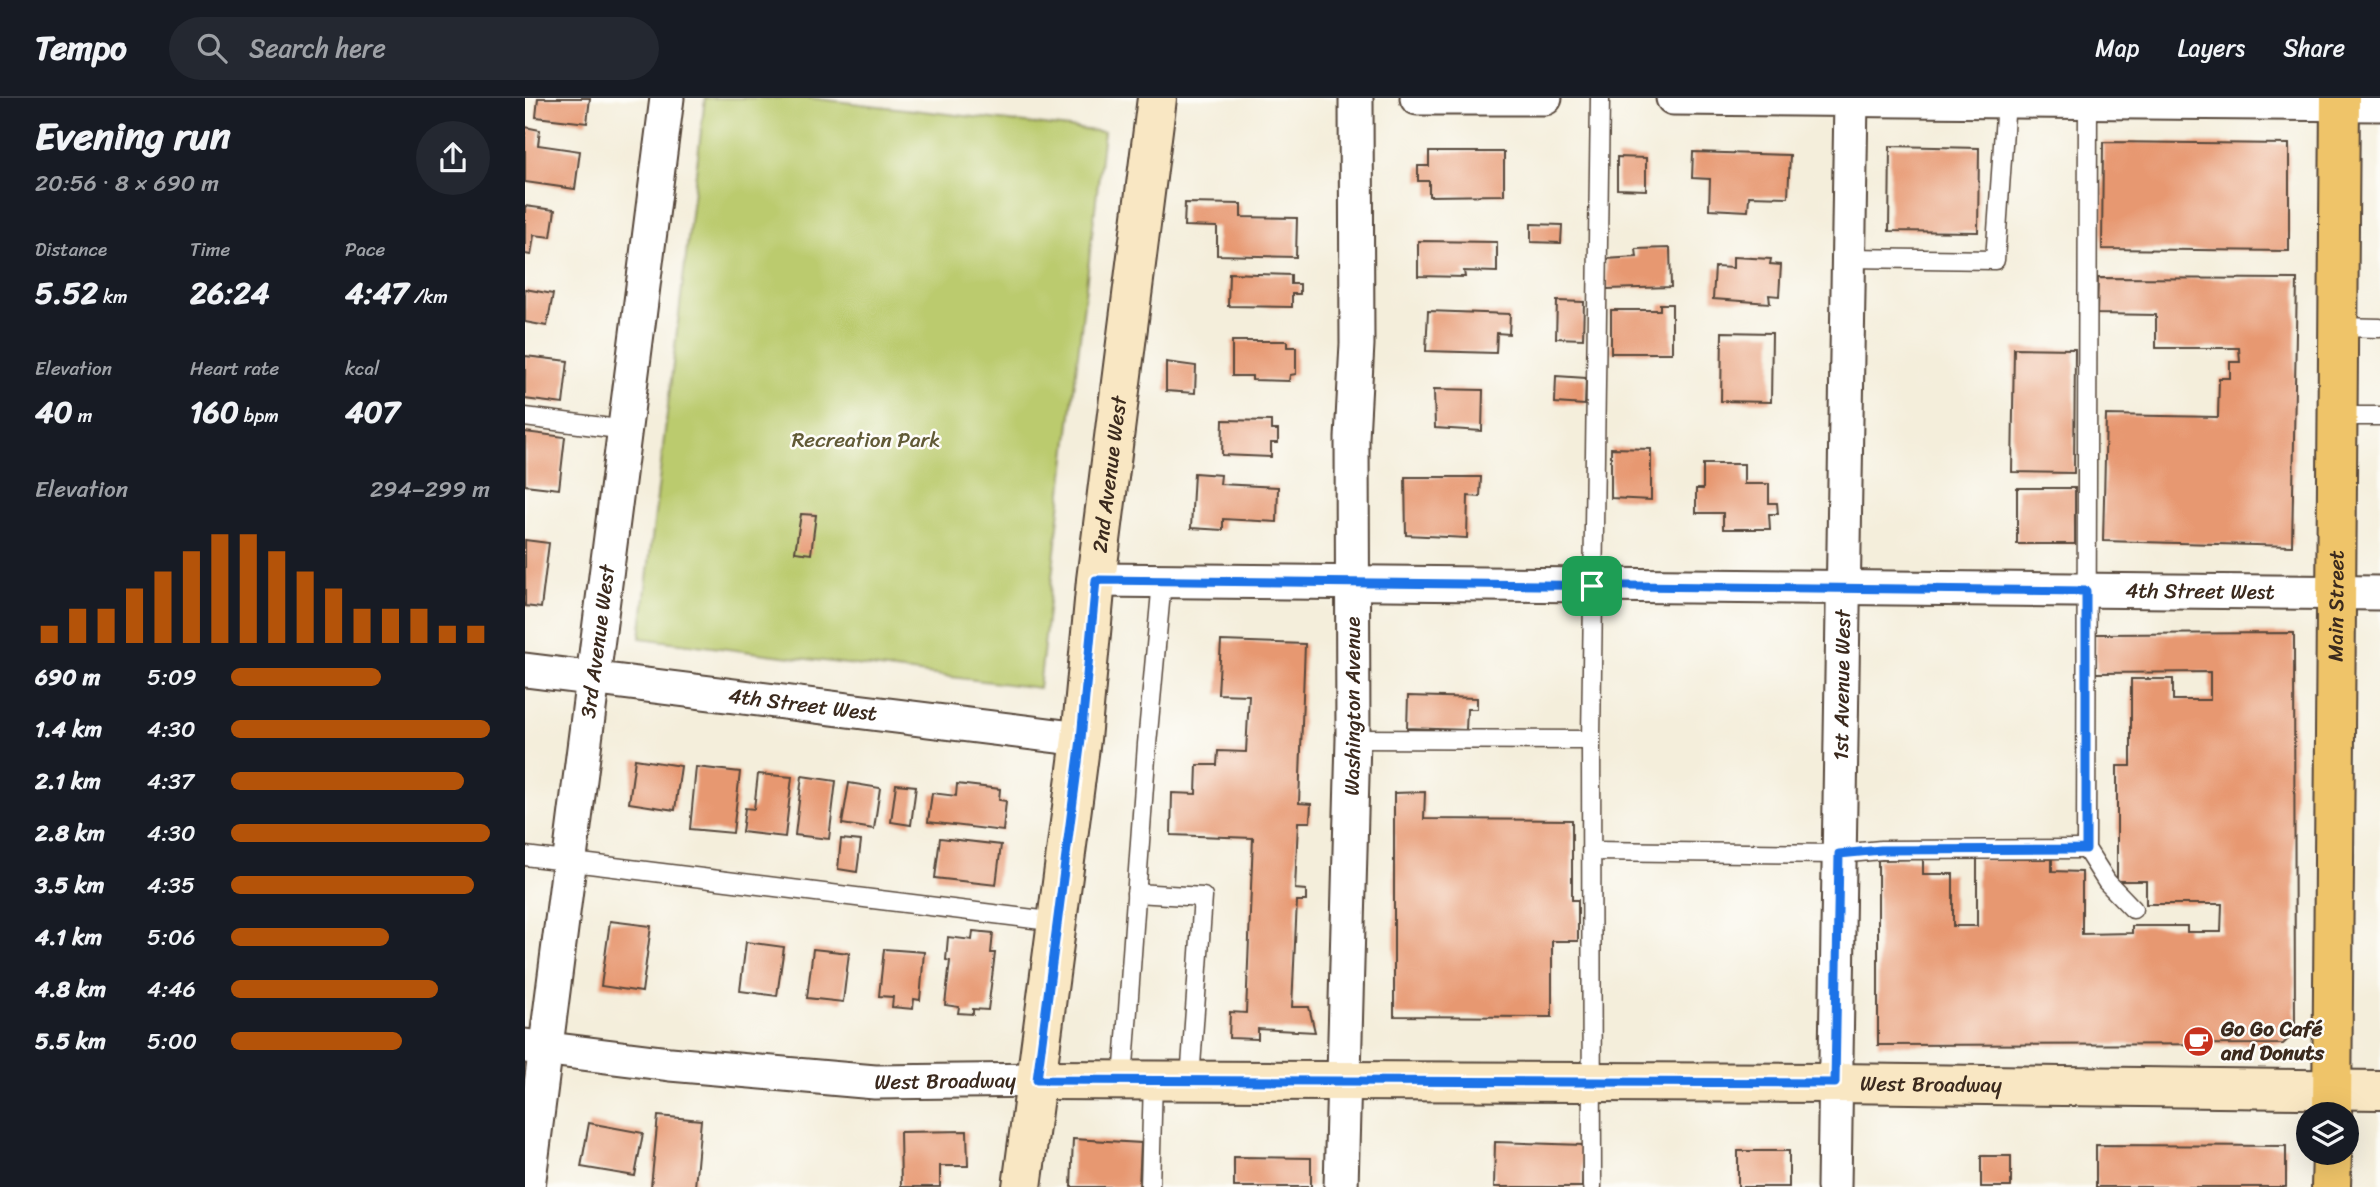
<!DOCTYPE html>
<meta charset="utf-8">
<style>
body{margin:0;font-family:Sriracha,sans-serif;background:#242831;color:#f1f3f6;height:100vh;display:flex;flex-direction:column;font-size:26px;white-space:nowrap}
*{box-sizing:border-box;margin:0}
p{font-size:23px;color:#9ea1a6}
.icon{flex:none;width:38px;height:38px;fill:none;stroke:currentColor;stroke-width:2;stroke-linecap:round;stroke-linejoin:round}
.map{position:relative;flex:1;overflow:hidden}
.sheet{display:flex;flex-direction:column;background:#171b24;width:525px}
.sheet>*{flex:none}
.controls{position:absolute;left:1771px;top:1004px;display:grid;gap:14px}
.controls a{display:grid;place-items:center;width:63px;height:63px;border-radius:50%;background:#171b24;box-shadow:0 7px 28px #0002;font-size:35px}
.pin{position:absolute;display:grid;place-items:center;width:60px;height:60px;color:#fff;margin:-30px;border-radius:14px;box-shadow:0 4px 10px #0006}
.round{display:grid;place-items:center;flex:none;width:74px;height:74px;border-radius:37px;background:#242831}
.summary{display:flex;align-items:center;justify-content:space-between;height:119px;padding:0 35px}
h1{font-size:38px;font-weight:700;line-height:52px}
.stats{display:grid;grid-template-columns:repeat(3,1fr);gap:10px;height:119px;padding:7px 35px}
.stats div{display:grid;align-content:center}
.stats b{font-size:30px;font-weight:700}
.stats small{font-size:19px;font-weight:400}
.stats p{font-size:19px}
.chart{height:196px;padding:14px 35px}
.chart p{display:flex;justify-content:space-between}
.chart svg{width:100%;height:126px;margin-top:7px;stroke:#b45309;stroke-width:6}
ul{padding:0 35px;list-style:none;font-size:23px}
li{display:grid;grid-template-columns:112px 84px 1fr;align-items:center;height:52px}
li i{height:18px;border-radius:9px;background:#b45309}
header{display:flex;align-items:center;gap:42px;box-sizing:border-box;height:98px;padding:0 35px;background:#171b24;border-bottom:2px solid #363941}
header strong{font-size:33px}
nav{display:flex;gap:38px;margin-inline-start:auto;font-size:24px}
.search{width:490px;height:63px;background:#242831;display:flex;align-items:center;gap:18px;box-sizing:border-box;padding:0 24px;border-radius:38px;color:#9ea1a6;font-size:26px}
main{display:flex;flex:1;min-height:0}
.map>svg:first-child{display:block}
</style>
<header>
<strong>Tempo</strong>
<div class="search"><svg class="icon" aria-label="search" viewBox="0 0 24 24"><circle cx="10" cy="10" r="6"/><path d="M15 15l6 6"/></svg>Search here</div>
<nav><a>Map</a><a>Layers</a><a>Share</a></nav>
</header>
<main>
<section class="sheet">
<div class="summary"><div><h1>Evening run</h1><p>20:56 · 8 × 690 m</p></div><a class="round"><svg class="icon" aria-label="share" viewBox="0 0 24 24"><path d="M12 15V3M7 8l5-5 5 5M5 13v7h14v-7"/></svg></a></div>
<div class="stats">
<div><p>Distance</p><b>5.52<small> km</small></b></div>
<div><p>Time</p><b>26:24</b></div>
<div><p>Pace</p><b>4:47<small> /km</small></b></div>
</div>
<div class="stats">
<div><p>Elevation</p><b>40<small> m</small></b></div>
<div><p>Heart rate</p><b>160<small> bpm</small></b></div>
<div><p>kcal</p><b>407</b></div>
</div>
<div class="chart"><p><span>Elevation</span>294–299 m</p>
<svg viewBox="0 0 160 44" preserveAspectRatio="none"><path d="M5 44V38M15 44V32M25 44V32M35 44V25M45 44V19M55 44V12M65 44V6M75 44V6M85 44V12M95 44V19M105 44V25M115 44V32M125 44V32M135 44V32M145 44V38M155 44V38"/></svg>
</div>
<ul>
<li><b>690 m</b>5:09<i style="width:58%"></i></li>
<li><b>1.4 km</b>4:30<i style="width:100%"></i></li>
<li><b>2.1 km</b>4:37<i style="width:90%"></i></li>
<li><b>2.8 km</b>4:30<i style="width:100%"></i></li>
<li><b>3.5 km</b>4:35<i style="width:94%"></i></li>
<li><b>4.1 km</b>5:06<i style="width:61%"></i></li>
<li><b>4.8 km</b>4:46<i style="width:80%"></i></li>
<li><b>5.5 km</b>5:00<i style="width:66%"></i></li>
</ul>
</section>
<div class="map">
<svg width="1855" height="1089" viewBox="0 0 1855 1089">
<rect width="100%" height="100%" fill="#fdfcf7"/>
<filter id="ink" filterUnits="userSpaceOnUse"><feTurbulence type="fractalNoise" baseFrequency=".0143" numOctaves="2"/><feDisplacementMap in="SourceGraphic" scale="14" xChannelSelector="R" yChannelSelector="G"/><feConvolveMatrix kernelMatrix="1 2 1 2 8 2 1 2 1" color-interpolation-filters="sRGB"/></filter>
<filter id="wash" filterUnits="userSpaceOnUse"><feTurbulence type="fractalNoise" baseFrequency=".00686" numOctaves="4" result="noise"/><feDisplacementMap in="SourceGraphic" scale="28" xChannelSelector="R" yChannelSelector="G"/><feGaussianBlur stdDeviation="1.57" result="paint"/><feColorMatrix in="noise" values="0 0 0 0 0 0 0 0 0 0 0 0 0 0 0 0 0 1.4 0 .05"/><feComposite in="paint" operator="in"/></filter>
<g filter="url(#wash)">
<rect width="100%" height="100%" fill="#f4eedb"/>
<path fill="#bbcb6e" stroke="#7b7a46" stroke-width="2" d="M180,0H284L579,34L514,590L115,540Z"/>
<g id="blocks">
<g fill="#e79871">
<path d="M13,0H65L62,25L11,19Z"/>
<path d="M0,29L15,32L13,47L55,53L50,91L0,84Z"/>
<path d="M1578,44L1764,46V153L1577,151Z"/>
<path d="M1365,48L1454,50L1453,134L1364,133Z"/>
<path d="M904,54H979V97L904,98V83H893V68H904Z"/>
<path d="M1168,54L1265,57L1263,99L1224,98L1223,113L1184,111L1185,81L1167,80Z"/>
<path d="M1092,59L1121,60V92L1092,91Z"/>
<path d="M660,105L716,106V119L772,120L771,159L692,157V129L659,128Z"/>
<path d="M0,108L30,112L26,139L9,137L6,157L0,156Z"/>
<path d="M1006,126L1037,127L1036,145L1006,144Z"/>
<path d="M893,143L972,144V174L939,173L940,179L893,178Z"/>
<path d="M1145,150L1146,189L1082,191L1081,161L1112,159L1111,151Z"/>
<path d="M1208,159L1246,161L1245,166L1256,167L1254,198L1244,197L1245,205L1188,201L1190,169L1208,170Z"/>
<path d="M704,175L766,177V186H775V196H767V209L703,208Z"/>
<path d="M1573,180L1772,181L1767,448L1578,443L1581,317L1693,319L1694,280H1705V264H1715L1714,250H1631V217L1572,216Z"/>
<path d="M0,191L28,196L22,228L0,224Z"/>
<path d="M1032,203L1059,204L1058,241L1031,240Z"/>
<path d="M1135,206H1147V255H1086V212H1135Z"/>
<path d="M903,213L985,216L984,236L972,235L971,255L901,253Z"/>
<path d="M1197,234L1247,235L1246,304L1196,303Z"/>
<path d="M707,243H762V249H771V276L765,277L764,283L727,282V278H707Z"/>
<path d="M1489,250L1550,251L1549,375L1487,374Z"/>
<path d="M0,258L43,263L38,306L0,301Z"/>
<path d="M641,264L671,268L670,295L641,293Z"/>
<path d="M1031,278L1061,280L1060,307L1030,305Z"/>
<path d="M909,291L958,292L957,333L910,330Z"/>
<path d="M698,322L746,323V332H753V345H746V359L697,357Z"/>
<path d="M0,334L40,339L34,391L0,387Z"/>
<path d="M1086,350L1126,351V402L1086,400Z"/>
<path d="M1178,366H1219V386H1244V405H1252L1253,416H1244L1245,431H1198V415H1171V391H1178Z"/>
<path d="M669,375L696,377L695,386L753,389L752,424L698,421V432L666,430Z"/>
<path d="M880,379H956L955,399L943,398L942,440L881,437Z"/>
<rect x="1492" y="390" width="58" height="56"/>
<path d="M276,416L291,417L286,456L270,454Z"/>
<path d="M0,442L24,445L16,510L0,508Z"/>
<path d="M1769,535L1770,935L1758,946L1353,947V762L1398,761V776H1428V828H1452V761H1527V773L1557,774V836L1607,835V828H1662V834H1696L1697,806H1621V783H1592V668H1606V581H1648V602H1685V574L1571,575V536Z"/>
<path d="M696,543L780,546L774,705L786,706L785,724H773L770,791L781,792V803H772L767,909H784L790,934L733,931V941L704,940L705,914L721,915L728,740L646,737L647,695L671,696L672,667H692L693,653L721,654L724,597L693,596Z"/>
<path d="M883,598L952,600V611H942L941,632L882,630Z"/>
<path d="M110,661L156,668L150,712L104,705Z"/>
<path d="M171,669L215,674L208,735L165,731Z"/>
<path d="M233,676L267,679L260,739L217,734L220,710L229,711Z"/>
<path d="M277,678L311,683L304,741L270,737Z"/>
<path d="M324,685L355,690L349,731L317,726Z"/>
<path d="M371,686L391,688L386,727L366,724Z"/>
<path d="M432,686L475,691L474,702L481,703L478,733L403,724L407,695L431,698Z"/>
<path d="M900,694L899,721L1047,722V802H1053V843H1027V919L869,918V695Z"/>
<path d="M415,740L476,747L471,787L410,780Z"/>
<path d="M316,741L336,743L332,774L313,771Z"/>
<path d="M85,823L126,828L117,894L76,888Z"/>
<path d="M448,833L468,835L466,855H470L463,912L448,911V916L433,915L434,909L420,907L425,863L421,862L423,839L447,842Z"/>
<path d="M221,844L259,849L252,898L215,893Z"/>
<path d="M288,851L324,855L318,904L282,900Z"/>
<path d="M359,851L399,854L395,902L389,901L388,911L367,909L368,899L354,898Z"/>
<path d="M133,1018L176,1022L170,1089H126Z"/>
<path d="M64,1025L118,1035L110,1078L56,1069Z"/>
<path d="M442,1033L443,1068H415V1089H376L375,1034Z"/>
<path d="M548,1041L616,1045L614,1089H546Z"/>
<path d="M970,1044L1058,1047L1057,1089H969Z"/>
<path d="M1571,1047L1761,1048V1089H1571Z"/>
<rect x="1213" y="1053" width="51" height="36"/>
<rect x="1456" y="1058" width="30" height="31"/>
<path d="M709,1059L786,1060V1089H709Z"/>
</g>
</g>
</g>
<g filter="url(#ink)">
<use href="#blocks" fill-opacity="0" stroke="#57473a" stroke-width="2"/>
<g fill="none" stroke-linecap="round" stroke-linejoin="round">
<defs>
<g id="service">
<path d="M1563,0L1561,751L1582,784L1608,811"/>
<path d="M1323,160L1470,162L1481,3"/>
<path d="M1814,229L1855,230"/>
<path d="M1813,318H1855"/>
<path d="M0,319L101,332"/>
<path d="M828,641L1066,642"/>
<path d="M1068,753L1314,756L1356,752L1561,751"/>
<path d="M0,758L533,824"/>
<path d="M611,795L678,799L665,982"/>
<path d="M598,982L622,646L637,483"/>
<path d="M625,1089L628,982"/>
<path d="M1067,1089L1066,642L1075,0"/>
</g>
<g id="minor">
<path d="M892,0H1020"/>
<path d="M1148,0L1855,6"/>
<path id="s1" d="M571,482L1855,495"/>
<path id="s2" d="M0,572L556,641"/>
<path id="s3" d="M0,948L145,966L350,984L512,982"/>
<path id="s4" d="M3,1089L142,0"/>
<path id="s5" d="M816,1089L828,641L827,340L832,246L831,0"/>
<path id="s6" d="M1309,1089L1326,0"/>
</g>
<g id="secondary">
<path id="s7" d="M512,982L1310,985L1855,992"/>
<path id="s8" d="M497,1089L556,641L571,482L632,0"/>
</g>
<g id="primary">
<path id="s9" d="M1807,1017L1815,0"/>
<path d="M1806,1089L1807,1055"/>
</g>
</defs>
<use href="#service" stroke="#57473a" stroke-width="21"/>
<use href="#minor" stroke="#57473a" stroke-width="37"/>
<use href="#secondary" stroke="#57473a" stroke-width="42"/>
<use href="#primary" stroke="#57473a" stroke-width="42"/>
<use href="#service" stroke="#fff" stroke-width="18"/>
<use href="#minor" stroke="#fff" stroke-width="33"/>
<use href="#secondary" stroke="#f9e7c3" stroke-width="38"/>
<use href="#primary" stroke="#efc469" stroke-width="38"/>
</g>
</g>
<g fill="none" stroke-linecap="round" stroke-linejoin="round" filter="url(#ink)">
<defs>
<path id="route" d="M571,482L1561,493V751L1356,752L1314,756L1310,985L512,982L556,641Z"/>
</defs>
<use href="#route" stroke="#fff" stroke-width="14"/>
<use href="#route" stroke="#1a73e8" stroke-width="9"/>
</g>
<defs>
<symbol id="cafe-disc" viewBox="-11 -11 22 22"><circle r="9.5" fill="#c8321e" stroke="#fdfcf7"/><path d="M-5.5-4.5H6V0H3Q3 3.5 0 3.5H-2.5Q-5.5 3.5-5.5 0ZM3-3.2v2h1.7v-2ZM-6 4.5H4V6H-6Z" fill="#fff"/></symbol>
</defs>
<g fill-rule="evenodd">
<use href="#cafe-disc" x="1656" y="926" width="35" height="35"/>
</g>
<g text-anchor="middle" stroke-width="5" stroke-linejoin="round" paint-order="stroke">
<g font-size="21" fill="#615a36" stroke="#fdfcf7">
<text x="341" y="349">Recreation Park</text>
</g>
<g font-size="21" fill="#3b2a1e" stroke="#fdfcf7">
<text dy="7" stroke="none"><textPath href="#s8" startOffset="718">2nd Avenue West</textPath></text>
<text dy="7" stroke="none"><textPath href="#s1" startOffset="1104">4th Street West</textPath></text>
<text dy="7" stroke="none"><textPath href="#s9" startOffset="509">Main Street</textPath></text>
<text dy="7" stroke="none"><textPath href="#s4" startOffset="550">3rd Avenue West</textPath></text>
<text dy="7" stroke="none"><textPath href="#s6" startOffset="502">1st Avenue West</textPath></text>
<text dy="7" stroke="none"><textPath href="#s2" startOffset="280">4th Street West</textPath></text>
<text dy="7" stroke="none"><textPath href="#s5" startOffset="481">Washington Avenue</textPath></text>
<text dy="7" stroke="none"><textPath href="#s3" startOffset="422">West Broadway</textPath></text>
<text dy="7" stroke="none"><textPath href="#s7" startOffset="894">West Broadway</textPath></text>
</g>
<g font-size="21" font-weight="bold" fill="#3b2a1e" stroke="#fdfcf7" text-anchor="start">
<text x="1696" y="938">Go Go Café<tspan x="1696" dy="24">and Donuts</tspan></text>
</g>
</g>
</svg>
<div class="controls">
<a><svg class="icon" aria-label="layers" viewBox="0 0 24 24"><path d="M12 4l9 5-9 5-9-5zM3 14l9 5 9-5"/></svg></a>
</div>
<div class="pin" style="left:1067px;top:488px;background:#1e9e55"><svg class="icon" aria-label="arrive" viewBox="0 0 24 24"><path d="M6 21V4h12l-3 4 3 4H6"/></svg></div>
</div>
</main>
